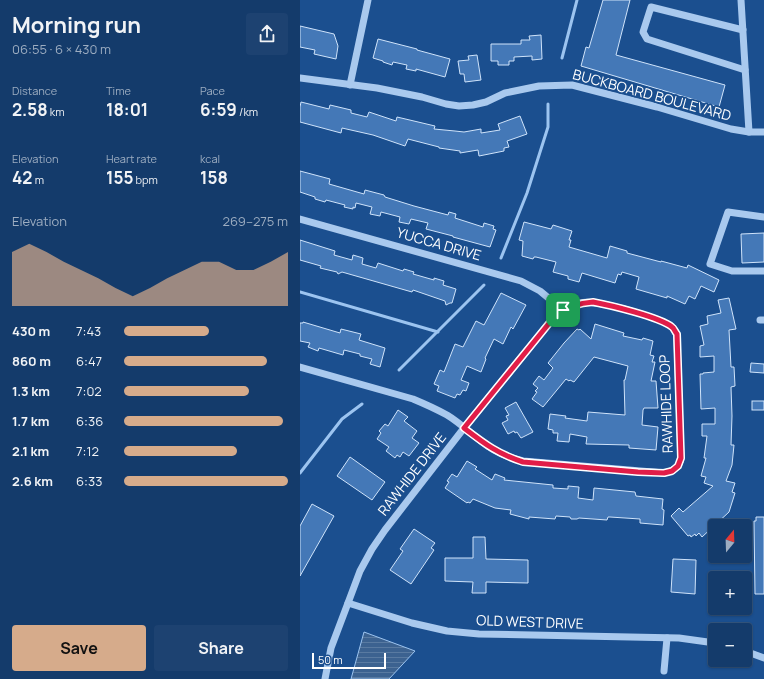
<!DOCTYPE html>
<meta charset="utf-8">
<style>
body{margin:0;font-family:Manrope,sans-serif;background:#1d4271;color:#f1f3f6;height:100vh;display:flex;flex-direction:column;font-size:15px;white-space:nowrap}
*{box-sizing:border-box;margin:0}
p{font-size:13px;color:#9dadc1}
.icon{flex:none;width:22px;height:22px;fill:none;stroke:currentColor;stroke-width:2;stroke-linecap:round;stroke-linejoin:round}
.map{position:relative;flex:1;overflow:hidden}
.panel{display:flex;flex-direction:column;background:#143b6b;width:300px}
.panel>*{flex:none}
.needle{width:26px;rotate:19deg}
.buttons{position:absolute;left:408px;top:519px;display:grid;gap:8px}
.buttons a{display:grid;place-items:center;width:44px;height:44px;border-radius:4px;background:#143b6b;box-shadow:0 1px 3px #0004,0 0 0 1px #33557e;font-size:20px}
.scale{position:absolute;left:12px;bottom:10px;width:74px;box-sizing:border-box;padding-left:4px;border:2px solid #fff;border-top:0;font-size:11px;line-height:14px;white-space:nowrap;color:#fff;-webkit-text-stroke:3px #1b4f8f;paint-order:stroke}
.pin{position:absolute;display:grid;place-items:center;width:34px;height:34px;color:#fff;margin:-17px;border-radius:8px;box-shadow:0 2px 6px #0006}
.round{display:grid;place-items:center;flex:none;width:42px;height:42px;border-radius:4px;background:#1d4271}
.summary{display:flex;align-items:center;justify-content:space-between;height:68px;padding:0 12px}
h1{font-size:22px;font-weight:700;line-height:30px}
.figures{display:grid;grid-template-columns:repeat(3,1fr);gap:6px;height:68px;padding:4px 12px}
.figures div{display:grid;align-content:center}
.figures b{font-size:17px;font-weight:700}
.figures small{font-size:11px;font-weight:400}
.figures p{font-size:11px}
.chart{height:112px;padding:8px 12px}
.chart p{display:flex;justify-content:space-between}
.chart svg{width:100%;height:72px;margin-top:4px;fill:#d6ab8b;opacity:.7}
.cta{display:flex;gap:8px;margin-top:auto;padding:8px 12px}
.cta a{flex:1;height:46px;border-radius:4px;background:#d6ab8b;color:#111;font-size:16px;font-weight:700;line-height:46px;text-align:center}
.cta a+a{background:#1d4271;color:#f1f3f6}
ul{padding:0 12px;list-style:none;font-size:13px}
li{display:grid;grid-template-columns:64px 48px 1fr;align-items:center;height:30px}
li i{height:10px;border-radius:5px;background:#d6ab8b}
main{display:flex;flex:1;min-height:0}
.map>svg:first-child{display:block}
</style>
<main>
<section class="panel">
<div class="summary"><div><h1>Morning run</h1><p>06:55 · 6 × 430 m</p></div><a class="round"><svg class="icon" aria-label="share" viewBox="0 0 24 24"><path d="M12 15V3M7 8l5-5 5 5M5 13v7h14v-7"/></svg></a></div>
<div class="figures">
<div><p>Distance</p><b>2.58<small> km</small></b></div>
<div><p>Time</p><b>18:01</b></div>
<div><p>Pace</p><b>6:59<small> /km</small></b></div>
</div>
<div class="figures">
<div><p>Elevation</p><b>42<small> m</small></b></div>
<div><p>Heart rate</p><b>155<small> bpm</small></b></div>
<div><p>kcal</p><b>158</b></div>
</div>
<div class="chart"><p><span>Elevation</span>269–275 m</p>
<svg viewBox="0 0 160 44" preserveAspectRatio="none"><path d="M0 44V11L10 6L20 11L30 17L40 22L50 27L60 33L70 38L80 33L90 27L100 22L110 17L120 17L130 22L140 22L150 17L160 11V44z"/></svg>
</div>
<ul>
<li><b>430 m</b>7:43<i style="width:52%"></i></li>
<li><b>860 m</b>6:47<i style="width:87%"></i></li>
<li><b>1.3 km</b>7:02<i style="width:76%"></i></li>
<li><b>1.7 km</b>6:36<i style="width:97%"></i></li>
<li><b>2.1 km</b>7:12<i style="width:69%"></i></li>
<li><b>2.6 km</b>6:33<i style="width:100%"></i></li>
</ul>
<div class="cta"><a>Save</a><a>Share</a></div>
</section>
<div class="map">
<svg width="464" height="679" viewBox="0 0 464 679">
<defs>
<pattern id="water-rules" width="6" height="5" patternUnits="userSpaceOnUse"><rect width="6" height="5" fill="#3c6290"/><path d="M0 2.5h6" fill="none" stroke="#597aa1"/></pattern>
</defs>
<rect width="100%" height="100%" fill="#1b4f8f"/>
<path fill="url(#water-rules)" stroke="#9cc4f0" d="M64,632L115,651L89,679H51Z"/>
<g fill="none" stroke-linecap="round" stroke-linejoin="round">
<g stroke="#9cc4f0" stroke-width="3">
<path d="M262,58L277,0"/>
<path d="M201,258L227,193L248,127V104"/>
<path d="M0,292L138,332"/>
<path d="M99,370L184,285"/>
<path d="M0,473L42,419L62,404"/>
</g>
</g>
<g fill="#4478b7" stroke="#cfe3fa">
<path d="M303,0H330L316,55L425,85L419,107L281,66L286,47L289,48Z"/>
<path d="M0,26L34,34L38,46L36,59L14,54L15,50L0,47Z"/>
<path d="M241,35L242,59L232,60V56L214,57V61H209V65H198V61H191V44H221V40H230L229,36Z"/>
<path d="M78,39L117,49V50L150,59L145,77L116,69V71L106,69L107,65L93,62L92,65L83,62V61L73,58Z"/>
<path d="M177,55L181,80L165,82L164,74H160L158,61L169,60L168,56Z"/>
<path d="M1,102L29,109L30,105L51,110V113L67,117L69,112L96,121L97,117L135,126L134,129L155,131L164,132L181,129V133L200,130L198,124L220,116L227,134L207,141L209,147L204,148V151L179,156L178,150L160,153V151L139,148V147L108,139L105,146L73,135L42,128L41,133L0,122V107Z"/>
<path d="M0,171L30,179L29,184L64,194L65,190L84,195L85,197L114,206L148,215L149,212L156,214L155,218L183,227L184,223L194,226L193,229L196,230L190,247L153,237V236L126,229L128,223L111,219L109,224L99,222L100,217L81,212L80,216L70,214L72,207L56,203L55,208L53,207V209L44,207L45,205L26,200L25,202L15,199V197L0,192Z"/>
<path d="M224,222L251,229L253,225L272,231L269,240H271L269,247L307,258L310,246L327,251V253L361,262V261L387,268L388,265L419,280L414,292L401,286L395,299L389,296L385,304L367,296V298L336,289L339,277L322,272L321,275L318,274L315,283L282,273L279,282L268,279V276L253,272L256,262L236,257H234L233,259L222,256L223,241L219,240Z"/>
<path d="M464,233V262L442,263L441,234Z"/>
<path d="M0,240L35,251L34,255L52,260L53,255L63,258L62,264L76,268L78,263L103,271L104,269L114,272L113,274L134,280V278L144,281L143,285L156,289L152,303H150L146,305L145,301L113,290L112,292L42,272L38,274L37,272L20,268L21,266L0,260Z"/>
<path d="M201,293L226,305L213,329L211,327L203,344L194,339L185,358L186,359L181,372L167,366L161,380L169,383L166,391L163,390L160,395L157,394L155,398L137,391L139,386L134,384L140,370L144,372L155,344L163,347L176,321L184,325Z"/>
<path d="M429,298L436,329L429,330L431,367H434L435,386L431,387L432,416L431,445H434L432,465L426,481L435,483L432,492L435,493L429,512L402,537L399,533L396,536L395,534L391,537L390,535L388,536L371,516L379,508L383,512L413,486L404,483L406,477L401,476L406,458H404L407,436H402V424H415V408L401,409L400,374H403V373L414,372V356L400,357V346L404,345L400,326L408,324L407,316L421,313L418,300Z"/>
<path d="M3,322L40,333L41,329L61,334L59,340L85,348L80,367L70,364L72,359L60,356V354L44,350L43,355L19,348L18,351L8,347L10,343L0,341V323H3Z"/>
<path d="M295,324L324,333L323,336L342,340L343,338L353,341L350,355L354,356L352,362H355L351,381H356L358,408H344L343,410L342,425L358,427L356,450L329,448V445L286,444L287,437L270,434L269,442L257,441L258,433H253V430L248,429L250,414L266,416L265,418L287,421L288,412L325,415L324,380H325L328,366L294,357L274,382L270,380L269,381L266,379L243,407L232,399L237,392L235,391L238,388L233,384L239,376L244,380L253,368L248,363L264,343L277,329L279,330L280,329L291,339Z"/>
<path d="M451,363L464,364V373L450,372Z"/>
<rect x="452" y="401" width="12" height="9"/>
<path d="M216,402L233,432L221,438L217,432L215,433L214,431L208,434L202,423L208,420L206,416L209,415L205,408Z"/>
<path d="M98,410L108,417L104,421L117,431L112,438L119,443L109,456L103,452L100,457L97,455L95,458L86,451L89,447L77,439L81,433L79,431L85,424L88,426Z"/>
<path d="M50,457L85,482L72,500L37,476Z"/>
<path d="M167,461L177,467L175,469L192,480L195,474L205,478L204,480L253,485V488L268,489V486L279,487L278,498L293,500L294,488L335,492L336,496L363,499L362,509L364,510L363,525L340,523V519L310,517H308L307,520L279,518L277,519H271L270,517L256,516L255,519L229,517V519L210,514L211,510L195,508L173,499L170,503L168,502L167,503L145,488L149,482L147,481L152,474L157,477Z"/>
<path d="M12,504L34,516L0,576V526Z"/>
<path d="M456,517H464V594H455L454,521H456Z"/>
<path d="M114,529L135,543L131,548L134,550L111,584L90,570L103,551L100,549Z"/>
<path d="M173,537H185L186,559L228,560V583L186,582V593H172L173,582L145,581V558H173Z"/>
<path d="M373,559L396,560L395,594L371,592Z"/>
</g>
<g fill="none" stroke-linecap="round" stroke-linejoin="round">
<g stroke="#a9c9ee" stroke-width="7">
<path d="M441,0L449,132"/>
<path d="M443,30L351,7L343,32L347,39L445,70"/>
<path d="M0,78L77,88L122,97L146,104L159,106L173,105L186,102L205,93L239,86L272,85L357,107L431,129L449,132H464"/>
<path d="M50,85L68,0"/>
<path d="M464,217L428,212L410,264L432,271H464"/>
<path d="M0,219L221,281L240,291L263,310"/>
<path d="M460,320H464"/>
<path d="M0,367L113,399C125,404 136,409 147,415C162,424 174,437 189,447C199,454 211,458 223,461L364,473C373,471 379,468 381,458L377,339C377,335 376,331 373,328C366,319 308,304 295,303C290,302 284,302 279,303C270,305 262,310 255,316L164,428L85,530L72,549L60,571L48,603L31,648L25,679"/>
<path d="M48,603L112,623L147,631L179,634L379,638L415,643"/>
<path d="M445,651L464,658"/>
<path d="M364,671L367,638"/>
</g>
</g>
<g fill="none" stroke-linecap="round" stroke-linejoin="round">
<defs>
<path id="route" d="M293,302C309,305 360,317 372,327C374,328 375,332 377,334L381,458L378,466L372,471L364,473L338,472L223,462C198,454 185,444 164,428L255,316C267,307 278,303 293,302Z"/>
</defs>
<use href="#route" stroke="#fff" stroke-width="8"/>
<use href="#route" stroke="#e11d48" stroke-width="5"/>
</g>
<g text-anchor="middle" stroke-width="3.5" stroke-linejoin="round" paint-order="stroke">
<g font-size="14" fill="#fff" stroke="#1b4f8f">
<text transform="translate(352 95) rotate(15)" y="5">BUCKBOARD BOULEVARD</text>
<text transform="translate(139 244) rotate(16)" y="5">YUCCA DRIVE</text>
<text transform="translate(366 404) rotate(-92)" y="5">RAWHIDE LOOP</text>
<text transform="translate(112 474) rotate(-52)" y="5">RAWHIDE DRIVE</text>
<text transform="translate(230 622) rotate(2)" y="5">OLD WEST DRIVE</text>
</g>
</g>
</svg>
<div class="buttons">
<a><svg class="needle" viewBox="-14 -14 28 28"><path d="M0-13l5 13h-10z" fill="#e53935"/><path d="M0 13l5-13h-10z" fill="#9dadc1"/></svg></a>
<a>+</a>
<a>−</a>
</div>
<div class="scale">50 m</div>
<div class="pin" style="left:263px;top:310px;background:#1e9e55"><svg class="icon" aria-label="arrive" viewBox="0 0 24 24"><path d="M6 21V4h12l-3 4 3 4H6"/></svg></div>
</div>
</main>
